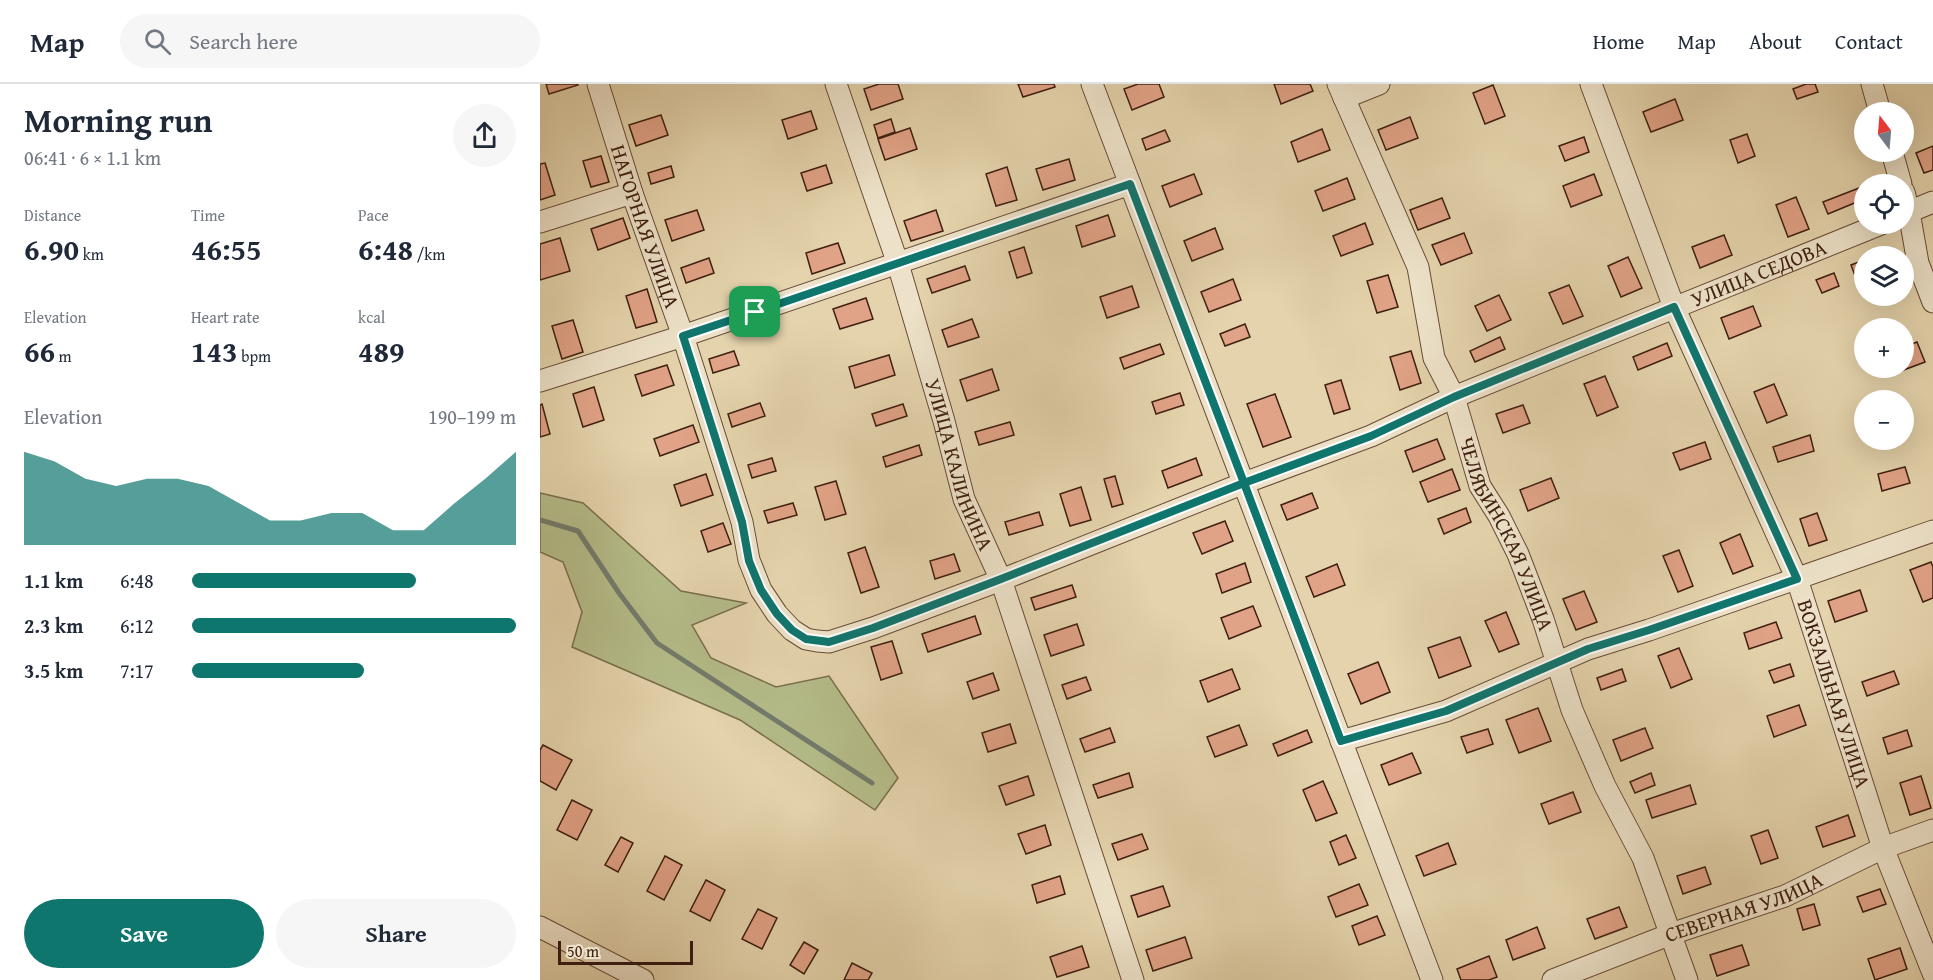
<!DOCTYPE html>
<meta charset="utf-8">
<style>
body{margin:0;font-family:"Gentium Book Plus",serif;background:#f6f6f7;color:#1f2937;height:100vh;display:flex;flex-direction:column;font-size:22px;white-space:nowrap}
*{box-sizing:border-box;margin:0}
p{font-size:20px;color:#747a83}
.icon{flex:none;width:33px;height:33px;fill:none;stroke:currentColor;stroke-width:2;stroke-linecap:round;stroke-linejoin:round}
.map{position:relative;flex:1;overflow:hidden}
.sheet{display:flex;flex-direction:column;background:#fff;width:540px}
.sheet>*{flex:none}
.needle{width:39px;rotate:344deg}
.controls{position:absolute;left:1314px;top:18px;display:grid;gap:12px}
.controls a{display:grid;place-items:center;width:60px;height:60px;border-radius:50%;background:#fff;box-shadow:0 6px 24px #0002;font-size:30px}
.scale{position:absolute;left:18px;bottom:15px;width:135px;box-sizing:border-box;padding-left:6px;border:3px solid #3f1f10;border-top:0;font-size:16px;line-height:21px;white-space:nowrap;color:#3f1f10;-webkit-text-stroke:4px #ede2c9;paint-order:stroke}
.pin{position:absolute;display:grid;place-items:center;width:51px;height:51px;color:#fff;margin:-26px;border-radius:12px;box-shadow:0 3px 9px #0006}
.round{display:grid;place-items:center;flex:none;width:63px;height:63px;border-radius:32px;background:#f6f6f7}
.overview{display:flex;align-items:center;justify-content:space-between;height:102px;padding:0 24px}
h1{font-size:33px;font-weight:700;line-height:45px}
.metrics{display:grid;grid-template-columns:repeat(3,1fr);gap:9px;height:102px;padding:6px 24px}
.metrics div{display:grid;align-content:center}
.metrics b{font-size:30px;font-weight:700}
.metrics small{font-size:16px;font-weight:400}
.metrics p{font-size:16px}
.chart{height:168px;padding:12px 24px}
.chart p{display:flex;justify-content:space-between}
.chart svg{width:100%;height:108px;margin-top:6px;fill:#0f766e;opacity:.7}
.primary-button{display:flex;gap:12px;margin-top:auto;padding:12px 24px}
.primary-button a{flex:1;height:69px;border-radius:36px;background:#0f766e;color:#fff;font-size:24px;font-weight:700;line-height:69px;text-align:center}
.primary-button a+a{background:#f6f6f7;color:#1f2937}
ul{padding:0 24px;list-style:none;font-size:20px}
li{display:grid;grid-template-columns:96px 72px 1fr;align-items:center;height:45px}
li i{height:15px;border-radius:8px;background:#0f766e}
header{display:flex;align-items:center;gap:36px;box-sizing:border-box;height:84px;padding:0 30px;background:#fff;border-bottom:2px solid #e0e1e3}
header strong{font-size:28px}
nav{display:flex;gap:33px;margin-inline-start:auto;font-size:21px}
.search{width:420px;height:54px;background:#f6f6f7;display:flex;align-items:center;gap:15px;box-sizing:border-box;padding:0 21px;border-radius:33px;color:#747a83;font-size:22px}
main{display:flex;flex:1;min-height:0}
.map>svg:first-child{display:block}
</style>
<header>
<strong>Map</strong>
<div class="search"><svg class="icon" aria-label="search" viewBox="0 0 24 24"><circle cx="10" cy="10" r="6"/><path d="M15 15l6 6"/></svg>Search here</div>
<nav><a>Home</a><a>Map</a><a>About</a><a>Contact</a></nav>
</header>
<main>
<section class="sheet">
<div class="overview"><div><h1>Morning run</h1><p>06:41 · 6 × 1.1 km</p></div><a class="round"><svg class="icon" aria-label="share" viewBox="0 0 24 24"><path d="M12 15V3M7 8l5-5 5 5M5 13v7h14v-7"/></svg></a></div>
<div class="metrics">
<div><p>Distance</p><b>6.90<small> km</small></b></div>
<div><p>Time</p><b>46:55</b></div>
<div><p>Pace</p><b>6:48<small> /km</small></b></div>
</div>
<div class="metrics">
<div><p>Elevation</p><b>66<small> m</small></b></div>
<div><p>Heart rate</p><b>143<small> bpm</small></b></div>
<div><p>kcal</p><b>489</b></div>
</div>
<div class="chart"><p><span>Elevation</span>190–199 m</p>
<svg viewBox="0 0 160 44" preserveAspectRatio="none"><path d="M0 44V6L10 10L20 17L30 20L40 17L50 17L60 20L70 27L80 34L90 34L100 31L110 31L120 38L130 38L140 27L150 17L160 6V44z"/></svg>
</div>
<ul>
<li><b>1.1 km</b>6:48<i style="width:69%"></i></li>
<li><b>2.3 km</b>6:12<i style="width:100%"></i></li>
<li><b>3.5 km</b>7:17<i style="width:53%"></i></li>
</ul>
<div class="primary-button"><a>Save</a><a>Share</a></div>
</section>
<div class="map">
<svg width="1393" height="896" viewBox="0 0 1393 896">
<rect width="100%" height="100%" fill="#e4d3ac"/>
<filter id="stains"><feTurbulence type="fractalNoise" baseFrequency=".00333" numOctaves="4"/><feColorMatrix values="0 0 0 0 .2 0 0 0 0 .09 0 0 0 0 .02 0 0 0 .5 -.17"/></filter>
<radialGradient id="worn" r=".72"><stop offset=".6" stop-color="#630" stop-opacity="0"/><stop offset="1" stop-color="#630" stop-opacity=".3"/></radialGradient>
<path fill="#b4bc89" stroke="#7a6e4c" stroke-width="1.5" d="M0,409L43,419L141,507L206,519L152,541L171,574L236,603L289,592L358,694L335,726L200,636L32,563L42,528L23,478L0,468Z"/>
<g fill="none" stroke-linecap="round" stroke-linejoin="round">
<path stroke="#737b6c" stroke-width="5" d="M0,436L38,447L79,509L117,559L332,699"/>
</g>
<g fill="#e1a387" stroke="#3f1f10" stroke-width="1.5">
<path d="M6,0H38V1L9,10Z"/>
<path d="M339,0H358L363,15L331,26L324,5Z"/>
<path d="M478,0H514L515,3L483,13Z"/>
<path d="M598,0H619L624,13L592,26L584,5Z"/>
<path d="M734,0H770L773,7L741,20Z"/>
<path d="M1266,0H1275L1278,8L1257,15L1253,5Z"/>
<path d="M953,1L965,32L945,40L933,9Z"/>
<path d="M1135,15L1143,36L1111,48L1103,28Z"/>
<path d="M271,27L277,45L248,55L242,36Z"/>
<path d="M121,31L128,51L96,62L89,41Z"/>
<path d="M870,33L878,54L846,66L838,46Z"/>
<path d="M351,35L355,48L338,54L334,41Z"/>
<path d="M370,44L377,65L345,76L338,55Z"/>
<path d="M782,45L790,66L758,78L751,58Z"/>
<path d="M625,46L630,57L606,66L602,55Z"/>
<path d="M1207,50L1215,72L1198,79L1190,56Z"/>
<path d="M1044,53L1049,68L1025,77L1019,62Z"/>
<path d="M1393,62V86L1384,89L1376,69Z"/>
<path d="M61,72L69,98L51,103L43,77Z"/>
<path d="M529,75L535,96L503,106L496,85Z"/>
<path d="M5,79L15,111L0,116V80Z"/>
<path d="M286,81L292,99L267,107L261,89Z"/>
<path d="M131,82L134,93L111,100L108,89Z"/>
<path d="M467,83L477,116L456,122L446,90Z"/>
<path d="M654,90L662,110L630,123L622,102Z"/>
<path d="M1054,90L1062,111L1031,123L1023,102Z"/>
<path d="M807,94L815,115L783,127L775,107Z"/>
<path d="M1319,104L1324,115L1288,130L1283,118Z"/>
<path d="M1256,113L1269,145L1248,153L1236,121Z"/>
<path d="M902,114L910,134L878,146L870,126Z"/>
<path d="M157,126L164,146L132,157L125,136Z"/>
<path d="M396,126L403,147L371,157L364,137Z"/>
<path d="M568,131L575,152L542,163L536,142Z"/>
<path d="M83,134L90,154L58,166L51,145Z"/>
<path d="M825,139L833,160L801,172L793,152Z"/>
<path d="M675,144L683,165L652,177L644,157Z"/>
<path d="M924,149L932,169L901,181L892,161Z"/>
<path d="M1184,151L1192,171L1160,184L1152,163Z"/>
<path d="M20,154L30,187L0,196V160Z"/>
<path d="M298,159L305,179L272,190L266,169Z"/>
<path d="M484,163L492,189L477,194L469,168Z"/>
<path d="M1088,173L1102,204L1081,213L1068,182Z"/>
<path d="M169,174L174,189L146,199L141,184Z"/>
<path d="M1324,176V200L1319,202L1311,181Z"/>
<path d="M425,182L430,196L392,209L387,195Z"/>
<path d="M1294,189L1299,202L1282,209L1276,196Z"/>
<path d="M848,191L858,223L837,229L827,197Z"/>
<path d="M693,195L701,216L669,228L661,208Z"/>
<path d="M1029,201L1043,232L1023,240L1009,209Z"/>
<path d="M592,202L599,223L567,234L560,213Z"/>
<path d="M107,205L117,238L96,244L86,212Z"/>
<path d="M959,211L971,236L947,247L935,222Z"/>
<path d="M326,214L333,235L300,245L293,225Z"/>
<path d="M1213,222L1221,242L1189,255L1181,234Z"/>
<path d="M432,235L439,253L408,263L402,246Z"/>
<path d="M33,236L43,268L22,275L12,242Z"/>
<path d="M705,240L710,253L685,262L680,250Z"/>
<path d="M960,253L965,265L935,278L930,267Z"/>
<path d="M1377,258L1385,278L1353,290L1350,284H1364V263Z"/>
<path d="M1127,259L1132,272L1098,286L1093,273Z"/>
<path d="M620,260L624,270L584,285L580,274Z"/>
<path d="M194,267L199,281L173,289L169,275Z"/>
<path d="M871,267L881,299L860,306L850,273Z"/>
<path d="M349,271L355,291L315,304L309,283Z"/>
<path d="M127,281L134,301L102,312L95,291Z"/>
<path d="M452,285L459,306L427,317L420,296Z"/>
<path d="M1065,292L1078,323L1057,332L1044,300Z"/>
<path d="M801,296L810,325L794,330L785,301Z"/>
<path d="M1234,300L1247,331L1227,339L1214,308Z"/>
<path d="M54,303L64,336L43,343L33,310Z"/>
<path d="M640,309L644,321L616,330L612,318Z"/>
<path d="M735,310L751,353L723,363L707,320Z"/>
<path d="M220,319L225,332L192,343L188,330Z"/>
<path d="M2,320L10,350L0,353V321Z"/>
<path d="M363,320L367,332L336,342L332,330Z"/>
<path d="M983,321L990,339L963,349L956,330Z"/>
<path d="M470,338L474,351L439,361L435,348Z"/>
<path d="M153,341L159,358L120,372L114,355Z"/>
<path d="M1270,351L1274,367L1238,378L1233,363Z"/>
<path d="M897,355L905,375L873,388L865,367Z"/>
<path d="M1165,358L1171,375L1140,386L1133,369Z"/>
<path d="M379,361L382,371L346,383L343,373Z"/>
<path d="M232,374L236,387L212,394L208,381Z"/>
<path d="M656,374L662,391L628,404L622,387Z"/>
<path d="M1365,383L1370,399L1342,407L1338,390Z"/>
<path d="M912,385L920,406L888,418L880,398Z"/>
<path d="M166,390L173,411L141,422L134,401Z"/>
<path d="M575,392L583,420L572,423L564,395Z"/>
<path d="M1011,394L1019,414L988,427L980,406Z"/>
<path d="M296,397L306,430L285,436L275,403Z"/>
<path d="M541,403L551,436L530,442L520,410Z"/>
<path d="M772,409L778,424L747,436L741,421Z"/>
<path d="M253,419L257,431L228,439L224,427Z"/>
<path d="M926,424L931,438L904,450L898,435Z"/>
<path d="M499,428L503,441L469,451L465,438Z"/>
<path d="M1277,429L1287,456L1269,462L1260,435Z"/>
<path d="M685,437L693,457L662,470L653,449Z"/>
<path d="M183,439L191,460L168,468L161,447Z"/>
<path d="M1200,450L1213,482L1193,490L1180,459Z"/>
<path d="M325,463L339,503L321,509L308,469Z"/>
<path d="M1139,466L1153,502L1138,508L1123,472Z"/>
<path d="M414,470L420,487L395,495L390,477Z"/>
<path d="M1391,478L1393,483V514L1383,518L1370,486Z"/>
<path d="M705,479L711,498L682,509L676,490Z"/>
<path d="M797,480L805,501L774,513L766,493Z"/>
<path d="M532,501L536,513L495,526L491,514Z"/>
<path d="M1320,506L1327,527L1295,538L1288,517Z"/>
<path d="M1044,507L1057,538L1036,546L1023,515Z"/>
<path d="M713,522L721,542L689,555L681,534Z"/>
<path d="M966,528L979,560L959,568L945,537Z"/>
<path d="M435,532L441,550L388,568L382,550Z"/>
<path d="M1236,538L1242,554L1209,565L1204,549Z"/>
<path d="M537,540L544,561L511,572L504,551Z"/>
<path d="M920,553L931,582L899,594L888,564Z"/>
<path d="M352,557L362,589L341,596L331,563Z"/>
<path d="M1139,564L1152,595L1131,604L1118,572Z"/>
<path d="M838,578L850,608L821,620L808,590Z"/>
<path d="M1250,580L1254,592L1234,599L1229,587Z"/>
<path d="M692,585L700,605L668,618L660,597Z"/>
<path d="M1082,585L1086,597L1061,606L1057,594Z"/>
<path d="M1354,587L1359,600L1327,612L1322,598Z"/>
<path d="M453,589L459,606L433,615L427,598Z"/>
<path d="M546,593L551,606L527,615L522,601Z"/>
<path d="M1259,621L1266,641L1234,653L1227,632Z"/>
<path d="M998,624L1011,657L979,669L966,636Z"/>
<path d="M470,640L476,659L448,668L442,649Z"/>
<path d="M699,641L707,661L675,673L667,653Z"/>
<path d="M570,644L575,658L545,668L540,655Z"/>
<path d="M1105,644L1113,664L1081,677L1073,656Z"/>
<path d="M948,645L953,660L927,669L921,653Z"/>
<path d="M767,646L772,658L738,672L733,660Z"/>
<path d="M1367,646L1372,662L1348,670L1343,654Z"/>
<path d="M3,661L32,676L16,706L0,697V666Z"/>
<path d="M872,669L881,689L849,701L841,681Z"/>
<path d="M589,689L593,703L558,714L553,701Z"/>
<path d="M1111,689L1115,701L1095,709L1090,698Z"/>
<path d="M488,692L494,711L466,721L459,702Z"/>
<path d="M1381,692L1391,724L1370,731L1360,699Z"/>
<path d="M783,697L797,729L776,737L763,706Z"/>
<path d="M1150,701L1156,720L1112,734L1106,716Z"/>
<path d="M1033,708L1041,728L1009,740L1001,720Z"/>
<path d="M32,716L52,726L37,756L17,746Z"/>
<path d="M1308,731L1315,752L1283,763L1276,743Z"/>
<path d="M505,741L511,761L486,770L478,750Z"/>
<path d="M1228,746L1238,774L1221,780L1211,752Z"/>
<path d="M602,750L608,765L578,776L572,760Z"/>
<path d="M806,751L816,774L799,781L790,758Z"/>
<path d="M81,753L93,759L78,788L65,781Z"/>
<path d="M908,759L916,780L884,792L876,772Z"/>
<path d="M125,772L142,781L124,816L107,807Z"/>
<path d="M1165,783L1171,800L1143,810L1137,792Z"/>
<path d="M520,792L525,810L497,819L492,801Z"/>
<path d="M166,796L185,806L170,837L150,827Z"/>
<path d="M819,800L828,821L796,833L788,813Z"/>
<path d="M623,802L630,822L598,833L591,812Z"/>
<path d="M1340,805L1346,820L1323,828L1317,813Z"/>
<path d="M1274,820L1280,841L1263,846L1257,825Z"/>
<path d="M1079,823L1087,843L1055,855L1047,835Z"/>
<path d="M218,825L237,834L222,865L202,855Z"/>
<path d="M837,832L845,851L819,861L812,842Z"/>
<path d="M997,843L1005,864L973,876L966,856Z"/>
<path d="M645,853L652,874L613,887L606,866Z"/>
<path d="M264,858L278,866L264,890L250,881Z"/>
<path d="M1202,861L1209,881L1177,892L1170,871Z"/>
<path d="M542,862L549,883L517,893L510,873Z"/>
<path d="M1360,864L1367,885L1335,896L1328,875Z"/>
<path d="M949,872L957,893L949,896H921L917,885Z"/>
<path d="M312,879L332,889L328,896H304Z"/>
</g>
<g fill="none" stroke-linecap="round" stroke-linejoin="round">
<defs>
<g id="minor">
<path id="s1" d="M58,0L92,109L143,252L202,438L209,476L221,506L237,530L252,546L266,555L277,557L289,558L333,544L461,496L704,399L831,352L914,313L1341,140"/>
<path id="s2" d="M296,0L358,180L404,337L424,415L461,496L593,896"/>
<path d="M552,0L892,896"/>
<path id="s3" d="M798,0L878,183L894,274L914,313L940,402L959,432L978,470L1003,535L1032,626L1065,702L1103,774L1147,896"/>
<path id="s4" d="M1051,0L1134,223L1257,495L1343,764L1393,889"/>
<path d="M1332,0L1340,28"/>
<path d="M804,14L839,0"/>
<path d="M1352,68L1361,100"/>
<path d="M1364,108L1369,128L1378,179L1393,218"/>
<path d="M1364,130L1393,118"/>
<path d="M0,138L92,109"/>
<path d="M0,297L143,252L590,100"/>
<path d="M801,657L906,627L1048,565L1109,546L1393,447"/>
<path d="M0,843L103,896"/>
<path id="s5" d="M1013,896L1131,850L1245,812L1343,764L1393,746"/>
</g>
</defs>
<use href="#minor" stroke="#684c37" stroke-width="23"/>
<use href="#minor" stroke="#ede2c9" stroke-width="21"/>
</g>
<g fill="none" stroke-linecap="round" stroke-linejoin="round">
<defs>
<path id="route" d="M215,228L143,252L202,438L209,477L221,506L237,530L252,546L266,555L289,558L333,544L461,495L704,399L801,657L906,627L1048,565L1109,546L1257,495L1134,223L914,313L831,352L704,399L590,100L215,228"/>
</defs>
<use href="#route" stroke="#fff" stroke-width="12"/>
<use href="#route" stroke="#0f766e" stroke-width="8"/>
</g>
<g text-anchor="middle" stroke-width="6" stroke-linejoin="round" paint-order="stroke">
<g font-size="21" fill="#3f1f10" stroke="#ede2c9">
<text dy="7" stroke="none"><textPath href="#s1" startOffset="150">НАГОРНАЯ УЛИЦА</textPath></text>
<text dy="7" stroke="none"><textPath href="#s1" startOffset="1623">УЛИЦА СЕДОВА</textPath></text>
<text dy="7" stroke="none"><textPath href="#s2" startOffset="400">УЛИЦА КАЛИНИНА</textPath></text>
<text dy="7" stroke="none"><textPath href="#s3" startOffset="483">ЧЕЛЯБИНСКАЯ УЛИЦА</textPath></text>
<text dy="7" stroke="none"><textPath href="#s4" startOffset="657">ВОКЗАЛЬНАЯ УЛИЦА</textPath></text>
<text dy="7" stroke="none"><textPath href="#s5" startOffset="204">СЕВЕРНАЯ УЛИЦА</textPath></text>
</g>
</g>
<rect width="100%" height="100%" filter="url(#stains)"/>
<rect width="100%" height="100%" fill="url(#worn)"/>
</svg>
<div class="controls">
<a><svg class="needle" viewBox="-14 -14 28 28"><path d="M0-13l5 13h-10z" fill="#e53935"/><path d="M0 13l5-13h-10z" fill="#747a83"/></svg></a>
<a><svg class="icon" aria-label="locate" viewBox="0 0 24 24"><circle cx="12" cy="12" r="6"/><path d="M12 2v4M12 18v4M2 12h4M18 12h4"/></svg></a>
<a><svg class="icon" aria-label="layers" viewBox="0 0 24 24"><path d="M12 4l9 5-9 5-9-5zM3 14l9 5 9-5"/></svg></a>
<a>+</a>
<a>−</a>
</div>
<div class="scale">50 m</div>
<div class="pin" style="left:215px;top:228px;background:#1e9e55"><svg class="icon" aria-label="arrive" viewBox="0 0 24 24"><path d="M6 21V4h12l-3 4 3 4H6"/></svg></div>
</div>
</main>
